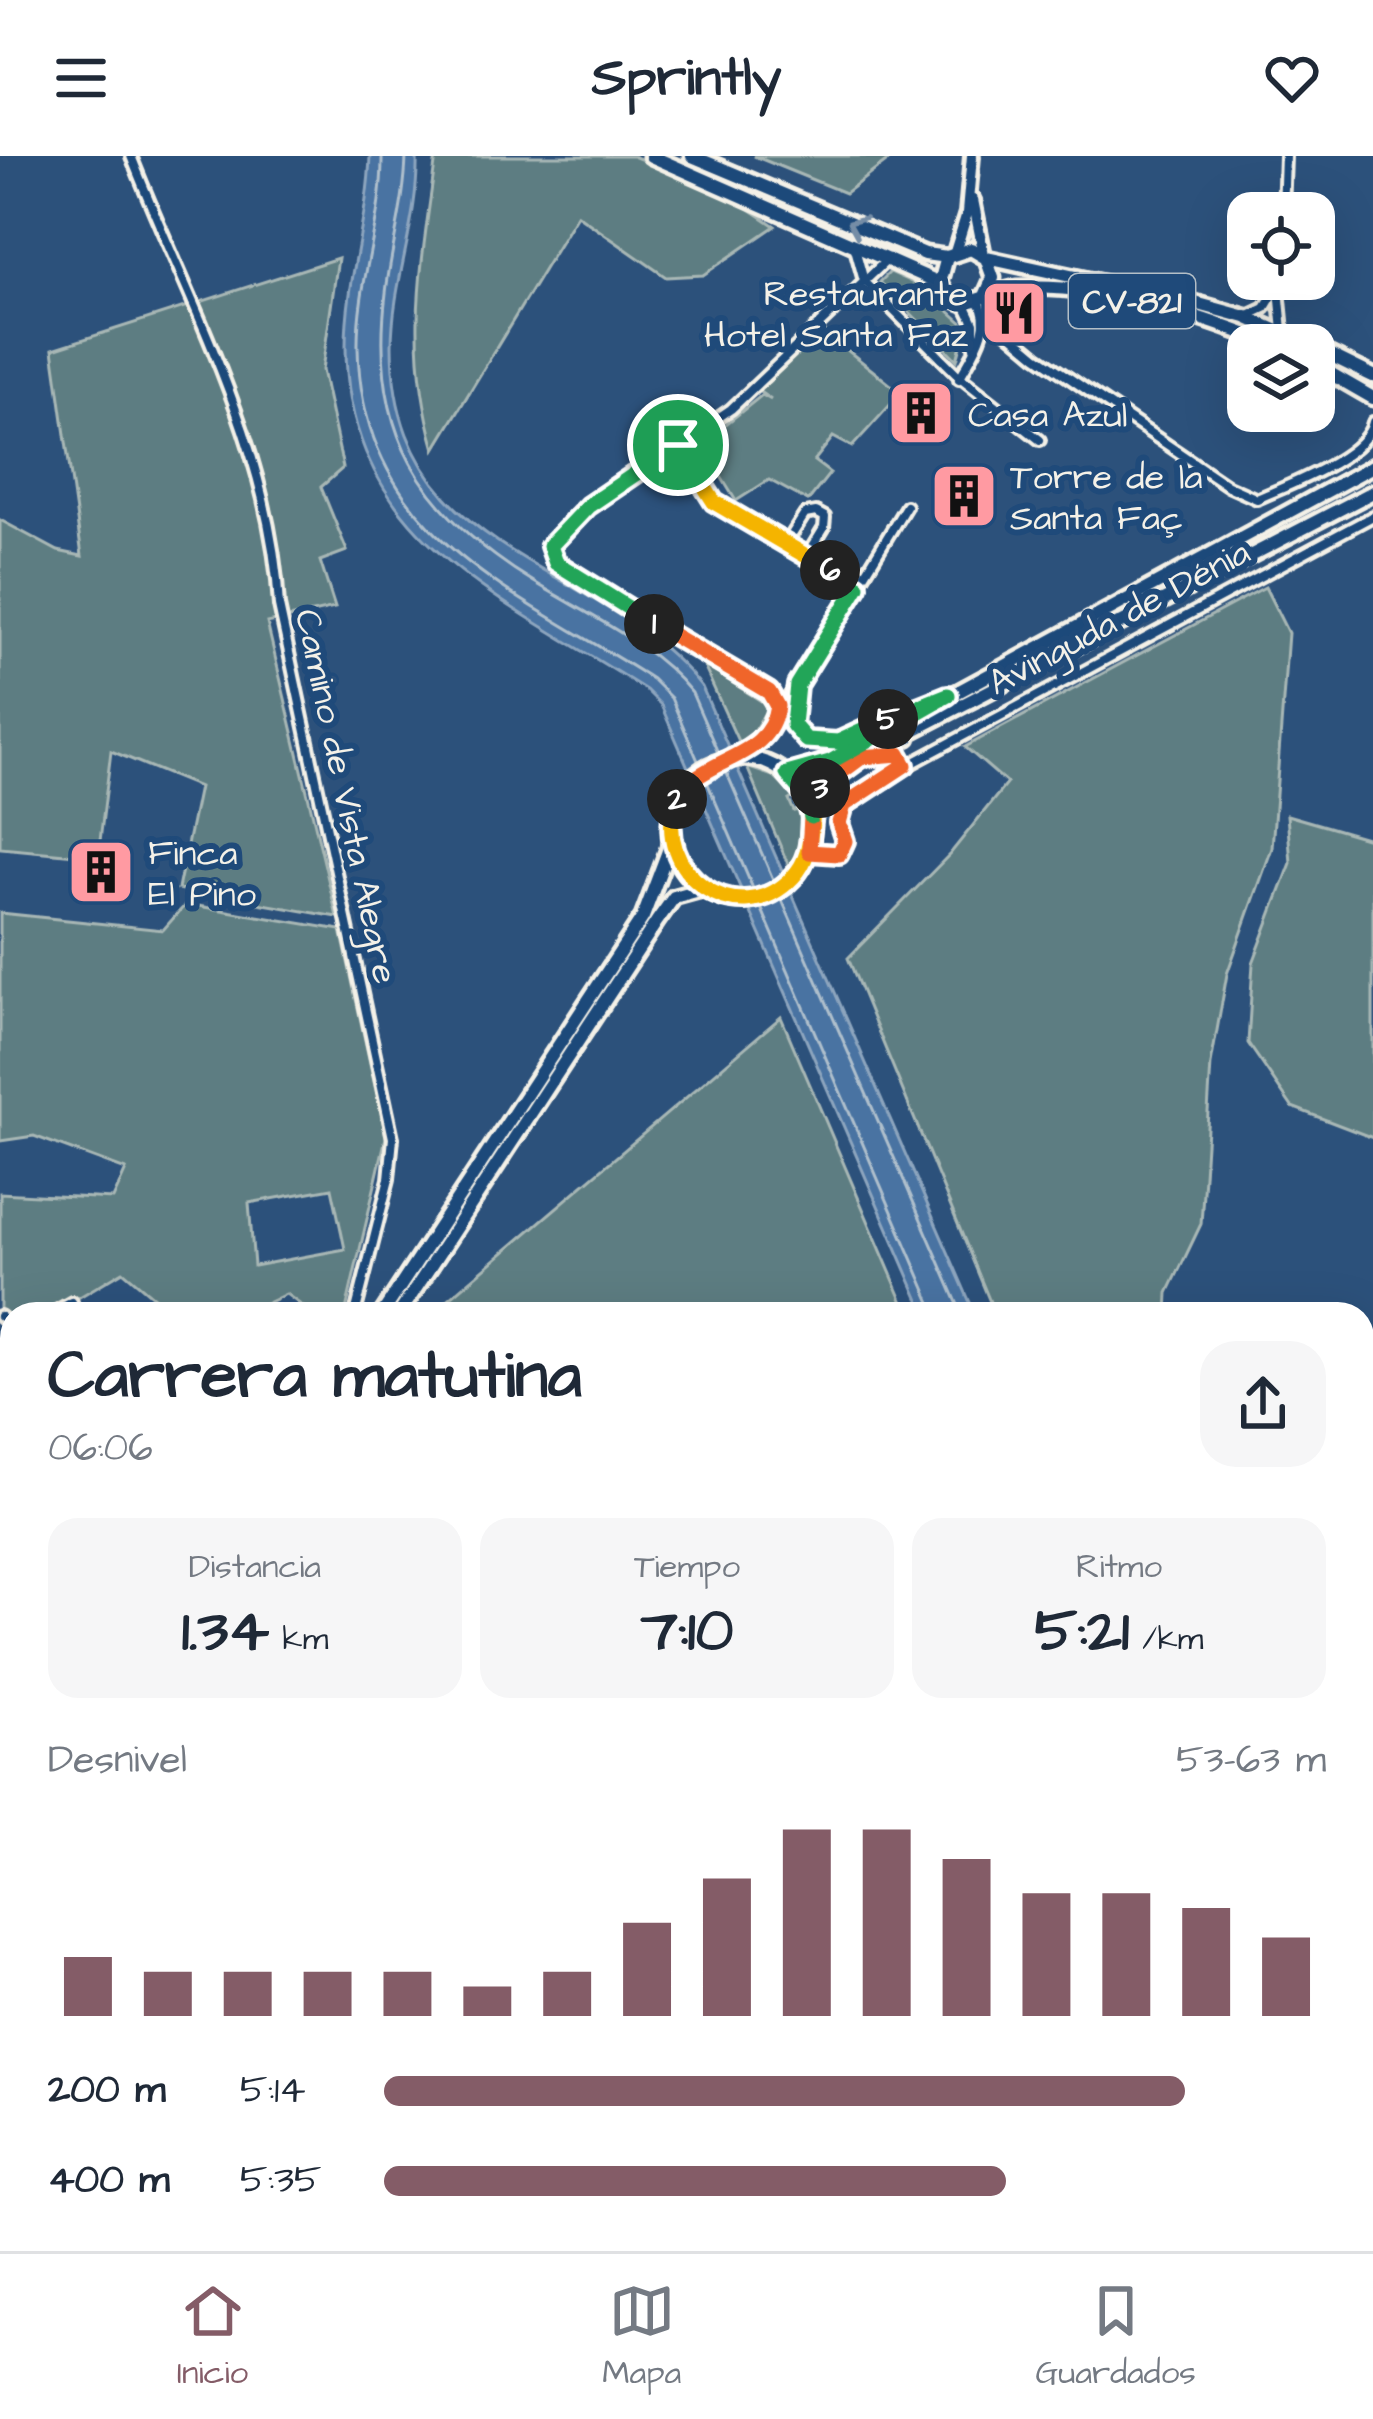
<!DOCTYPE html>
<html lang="es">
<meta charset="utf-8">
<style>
body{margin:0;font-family:"Architects Daughter",sans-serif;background:#f6f6f7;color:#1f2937;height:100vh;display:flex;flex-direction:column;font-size:45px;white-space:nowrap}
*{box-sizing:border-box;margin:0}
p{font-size:39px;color:#747a83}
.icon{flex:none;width:66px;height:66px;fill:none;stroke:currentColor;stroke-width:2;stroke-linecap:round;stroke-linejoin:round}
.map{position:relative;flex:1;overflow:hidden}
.details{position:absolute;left:0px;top:1146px;width:1374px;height:951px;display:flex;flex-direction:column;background:#fff;border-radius:36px 36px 0 0;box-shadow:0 12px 48px #0002}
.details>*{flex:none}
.controls{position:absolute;left:1227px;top:36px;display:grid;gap:24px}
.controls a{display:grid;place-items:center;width:108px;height:108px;border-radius:24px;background:#fff;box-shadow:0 12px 48px #0002;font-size:60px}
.pin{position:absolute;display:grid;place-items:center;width:102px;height:102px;color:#fff;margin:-51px;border:6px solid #fff;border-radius:50%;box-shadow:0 3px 12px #0007}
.km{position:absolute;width:60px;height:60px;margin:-30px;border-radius:50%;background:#222;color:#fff;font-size:33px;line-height:60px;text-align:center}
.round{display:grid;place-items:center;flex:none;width:126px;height:126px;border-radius:36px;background:#f6f6f7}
.headline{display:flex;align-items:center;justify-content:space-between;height:204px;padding:0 48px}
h1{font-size:66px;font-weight:700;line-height:90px}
.figures{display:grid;grid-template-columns:repeat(3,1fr);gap:18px;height:204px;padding:12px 48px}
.figures div{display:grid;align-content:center;border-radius:30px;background:#f6f6f7;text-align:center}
.figures b{font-size:60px;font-weight:700}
.figures small{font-size:33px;font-weight:400}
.figures p{font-size:33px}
.chart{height:336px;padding:24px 48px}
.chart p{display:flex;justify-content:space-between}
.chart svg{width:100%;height:216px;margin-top:12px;stroke:#845c67;stroke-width:6}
ul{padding:0 48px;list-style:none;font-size:39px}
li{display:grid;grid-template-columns:192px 144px 1fr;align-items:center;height:90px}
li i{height:30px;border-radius:15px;background:#845c67}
header{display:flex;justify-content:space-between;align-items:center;height:156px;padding:0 48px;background:#fff;font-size:54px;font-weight:700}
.menu{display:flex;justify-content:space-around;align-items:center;height:168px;border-top:3px solid #e0e1e3;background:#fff;font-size:33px;color:#747a83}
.menu a{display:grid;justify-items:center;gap:6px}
.menu .on{color:#845c67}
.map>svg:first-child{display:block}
</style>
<header><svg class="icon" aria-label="menu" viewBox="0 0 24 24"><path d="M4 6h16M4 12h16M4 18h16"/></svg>Sprintly<svg class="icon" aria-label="heart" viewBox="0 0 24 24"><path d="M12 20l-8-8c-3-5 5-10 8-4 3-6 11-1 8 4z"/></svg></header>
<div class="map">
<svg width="1373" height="2095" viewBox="0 0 1373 2095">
<rect width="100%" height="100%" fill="#2c517b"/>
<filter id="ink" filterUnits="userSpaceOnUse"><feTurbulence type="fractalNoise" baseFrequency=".00833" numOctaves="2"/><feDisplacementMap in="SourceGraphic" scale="24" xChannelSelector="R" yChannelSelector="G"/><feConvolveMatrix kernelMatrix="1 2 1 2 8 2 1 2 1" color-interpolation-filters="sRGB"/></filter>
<g filter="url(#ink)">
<g fill="#3c5a7c">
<path d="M0,1736L12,1740V2067L0,2065Z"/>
<path d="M105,2085H301L300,2095H156Z"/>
</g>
<g fill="#5d7d82" stroke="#a8b7b5" stroke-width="3" fill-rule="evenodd">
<path d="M436,0H633L727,38L775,70L703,119L666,121L577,59L435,293C404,187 422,107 436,0Z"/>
<path d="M754,0H894L845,37Z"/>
<path d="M338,102L322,214L343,312L321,331L347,395L320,405L335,452L267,467L337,761L178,733L199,631L111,595L98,701L0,692V364L58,395L82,400L53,193Z"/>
<path d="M890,116L921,130L966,170L957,204L880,126Z"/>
<path d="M817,170L901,237L852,291L833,281L814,305L830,317L808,345L769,324L736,345L701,288L762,239L771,244L754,232Z"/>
<path d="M1265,431L1288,477L1272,692L1227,818L1211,908L1201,1068L1168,1137L1167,1158H995L848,802L950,698L1007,627L965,591Z"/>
<path d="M703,508L769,550L747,586L738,585Z"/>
<path d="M747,611L773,620L794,641L789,644L794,655L800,654L803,682L790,713Z"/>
<path d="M1287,659L1373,684V982L1292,951L1248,887L1253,807L1291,707Z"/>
<path d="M186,748L341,774L386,981L345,1158H313L286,1138L244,1158H163L155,1142L123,1115L51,1158H12V1170L0,1160V1037L113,1043L126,1014L34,980L0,985V757L163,774ZM332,1032L345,1093L254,1110L249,1047Z"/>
<path d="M781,861L908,1158H431Z"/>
<path d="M0,2065L12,2067V2085H105L156,2095H0Z"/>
<path d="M344,2085H844L837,2095H344Z"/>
</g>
<path fill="#4873a2" stroke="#8da5be" stroke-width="3" d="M370,0H417C419,64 392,126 392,190C393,407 599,401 702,531L975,1158H925L661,549L646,534C507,444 346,384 346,190C346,125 368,64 370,0Z"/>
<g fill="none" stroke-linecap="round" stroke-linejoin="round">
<g stroke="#afbfcc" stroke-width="3">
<path d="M382,0C383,65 357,127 358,191C361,381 517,436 652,523L671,542L936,1158"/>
<path d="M406,0C405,47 391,91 386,137C369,274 419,356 534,426C588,459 652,487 692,537L962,1158"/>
</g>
<defs>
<g id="minor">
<path d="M131,0C188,146 271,291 279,450L393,982L389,1023L355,1158"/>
<path d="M1283,57L1285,0"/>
<path d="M854,89L864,125L960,221L1040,284"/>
<path d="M1278,123L1283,175"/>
<path d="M965,148L974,167V191"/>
<path d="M987,158L1037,200L1228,330L1257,343C1288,329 1366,301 1373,266"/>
<path d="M1246,161L1265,152L1277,132"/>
<path d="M959,223C972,198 995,171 978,144"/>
<path d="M678,289L714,346L858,430"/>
<path d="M786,388L805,358L816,356L825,361L824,372L807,400"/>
<path d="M794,539L793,569L815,587L849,582L940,541"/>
<path d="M777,557L769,536L556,407L550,390L588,350L731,253L889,102"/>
<path d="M899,599L900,588L910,583"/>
<path d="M743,602L801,524L906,350"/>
<path d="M809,696L829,700L844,693L840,657L866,632L1373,360"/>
<path d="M51,1158L72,1146"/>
<path d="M0,1160L12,1170"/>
<path d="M0,1288L12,1292"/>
<path d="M0,1587L12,1615"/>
<path d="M0,1656L12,1655"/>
<path d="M296,2085V2095"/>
<path d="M332,2095V2085"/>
</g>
<g id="tertiary">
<path d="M973,44L984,99"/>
<path d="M955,96L967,57L972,0"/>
</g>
<path id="secondary" d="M0,1384L12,1378"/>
<g id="primary">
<path d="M651,0L940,127"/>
<path d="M692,0L925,98L947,101"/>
<path d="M987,102L1195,147L1246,161L1309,189"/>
<path d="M985,140L993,122L986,102L971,93L947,101L940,127L947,140L964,147C982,144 999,134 1018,132C1104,127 1195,158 1274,189"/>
<path d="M1314,191L1373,220"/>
<path d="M1314,208L1373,242"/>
<circle cx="741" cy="673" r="71"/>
<path d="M787,618L829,606L1373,310"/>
<path d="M811,658L826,626L862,601L1373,336"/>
<path d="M382,1158L643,761L671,687"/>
<path d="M399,1158L657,765L674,741L703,733"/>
<path d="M309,2085V2095"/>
<path d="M321,2085V2095"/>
</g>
</defs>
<use href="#minor" stroke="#f4f1e8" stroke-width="16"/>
<use href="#tertiary" stroke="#f4f1e8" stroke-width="20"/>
<use href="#secondary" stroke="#f4f1e8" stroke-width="20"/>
<use href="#primary" stroke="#f4f1e8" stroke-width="21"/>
<use href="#minor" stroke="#1f4a7a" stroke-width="8"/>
<use href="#tertiary" stroke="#1f4a7a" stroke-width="10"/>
<use href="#secondary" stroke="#1f4a7a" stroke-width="10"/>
<use href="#primary" stroke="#1f4a7a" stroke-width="12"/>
</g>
<defs><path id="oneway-chevron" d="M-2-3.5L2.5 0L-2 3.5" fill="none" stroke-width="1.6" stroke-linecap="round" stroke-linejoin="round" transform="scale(3)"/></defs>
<use stroke="#748da6" href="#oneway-chevron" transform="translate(856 69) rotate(-157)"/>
</g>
<g fill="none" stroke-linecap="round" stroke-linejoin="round" filter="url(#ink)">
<defs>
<path id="split-1" d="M654,468L556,407L550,390L588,350L678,289"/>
<path id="split-2" d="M654,468L769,536L777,550C770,606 701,599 677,643"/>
<path id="split-3" d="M677,643C649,715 738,780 793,721C818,695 806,662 820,632"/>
<path id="split-4" d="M811,661L809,696L839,698L845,685L839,667L844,649L905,609L899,598L862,601L820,632"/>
<path id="split-5" d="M811,661L805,640L787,618L830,606L948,539L888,563"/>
<path id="split-6" d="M830,414L858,430L797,529L793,569L806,584L838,586L888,563"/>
<path id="split-7" d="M678,289L714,346L830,414"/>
</defs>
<use href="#split-1" stroke="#fff" stroke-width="24"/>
<use href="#split-2" stroke="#fff" stroke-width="24"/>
<use href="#split-3" stroke="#fff" stroke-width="24"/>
<use href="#split-4" stroke="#fff" stroke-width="24"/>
<use href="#split-5" stroke="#fff" stroke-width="24"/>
<use href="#split-6" stroke="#fff" stroke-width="24"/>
<use href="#split-7" stroke="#fff" stroke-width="24"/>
<use href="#split-1" stroke="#22a559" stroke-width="15"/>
<use href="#split-2" stroke="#f0652b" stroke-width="15"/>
<use href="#split-3" stroke="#f5b400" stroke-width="15"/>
<use href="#split-4" stroke="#f0652b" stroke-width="15"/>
<use href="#split-5" stroke="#22a559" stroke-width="15"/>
<use href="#split-6" stroke="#22a559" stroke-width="15"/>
<use href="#split-7" stroke="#f5b400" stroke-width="15"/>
</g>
<defs>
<symbol id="restaurant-square" viewBox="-11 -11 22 22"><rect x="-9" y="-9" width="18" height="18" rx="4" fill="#ff9aa2" stroke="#1f4a7a"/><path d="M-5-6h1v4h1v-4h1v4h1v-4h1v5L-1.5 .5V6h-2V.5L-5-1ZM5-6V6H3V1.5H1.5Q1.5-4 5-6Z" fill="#111"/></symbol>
<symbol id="building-square" viewBox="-11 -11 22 22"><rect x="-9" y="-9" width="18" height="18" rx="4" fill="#ff9aa2" stroke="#1f4a7a"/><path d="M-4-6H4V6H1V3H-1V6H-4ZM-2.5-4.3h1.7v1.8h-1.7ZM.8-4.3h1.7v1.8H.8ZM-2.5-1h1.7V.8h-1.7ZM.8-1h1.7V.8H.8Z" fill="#111"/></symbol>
</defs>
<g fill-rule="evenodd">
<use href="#restaurant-square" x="976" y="119" width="76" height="76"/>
<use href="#building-square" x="883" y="219" width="76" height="76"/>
<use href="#building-square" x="926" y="302" width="76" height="76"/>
<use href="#building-square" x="63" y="678" width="76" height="76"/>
</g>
<g text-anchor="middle" stroke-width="12" stroke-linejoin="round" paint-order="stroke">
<rect fill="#1f4a7a" stroke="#b4bfc7" stroke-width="3" x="1069" y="118" width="126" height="54" rx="9"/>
<g font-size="33" font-weight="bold" fill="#f4f1e8">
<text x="1132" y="157">CV-821</text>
</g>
<g font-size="36" fill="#f4f1e8" stroke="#1f4a7a" text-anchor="start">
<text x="968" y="149" text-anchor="end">Restaurante<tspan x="968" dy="41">Hotel Santa Faz</tspan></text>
<text x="968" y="270">Casa Azul</text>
<text x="1010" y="332">Torre de la<tspan x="1010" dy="41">Santa Faç</tspan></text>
<text x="148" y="708">Finca<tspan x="148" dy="41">El Pino</tspan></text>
</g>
<g font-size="36" fill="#f4f1e8" stroke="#1f4a7a">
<text transform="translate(1118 460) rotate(-28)" y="13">Avinguda de Dénia</text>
<text transform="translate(348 640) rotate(78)" y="13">Camino de Vista Alegre</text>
</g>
</g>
</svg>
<div class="controls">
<a><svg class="icon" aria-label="locate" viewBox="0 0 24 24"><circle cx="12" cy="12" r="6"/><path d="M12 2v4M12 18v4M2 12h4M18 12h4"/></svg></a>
<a><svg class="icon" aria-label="layers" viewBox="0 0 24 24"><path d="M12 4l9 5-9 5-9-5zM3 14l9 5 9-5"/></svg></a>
</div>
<div class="pin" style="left:678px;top:289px;background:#1e9e55"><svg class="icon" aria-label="arrive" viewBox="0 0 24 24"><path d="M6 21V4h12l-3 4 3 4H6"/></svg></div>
<b class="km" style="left:654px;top:468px">1</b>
<b class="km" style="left:677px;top:643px">2</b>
<b class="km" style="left:820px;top:632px">3</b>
<b class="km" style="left:888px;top:563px">5</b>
<b class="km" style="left:830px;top:414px">6</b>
<section class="details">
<div class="headline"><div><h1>Carrera matutina</h1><p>06:06</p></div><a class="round"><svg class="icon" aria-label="share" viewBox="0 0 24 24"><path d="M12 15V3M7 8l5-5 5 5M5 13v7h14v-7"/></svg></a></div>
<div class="figures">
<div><p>Distancia</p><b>1.34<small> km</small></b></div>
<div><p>Tiempo</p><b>7:10</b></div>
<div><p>Ritmo</p><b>5:21<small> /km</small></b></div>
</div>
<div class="chart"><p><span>Desnivel</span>53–63 m</p>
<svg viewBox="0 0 160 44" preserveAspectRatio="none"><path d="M5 44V32M15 44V35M25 44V35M35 44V35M45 44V35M55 44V38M65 44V35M75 44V25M85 44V16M95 44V6M105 44V6M115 44V12M125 44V19M135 44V19M145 44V22M155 44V28"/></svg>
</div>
<ul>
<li><b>200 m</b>5:14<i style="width:85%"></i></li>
<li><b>400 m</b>5:35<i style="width:66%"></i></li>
</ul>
</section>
</div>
<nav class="menu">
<a class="on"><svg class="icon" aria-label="home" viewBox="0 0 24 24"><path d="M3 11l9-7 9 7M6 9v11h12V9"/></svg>Inicio</a>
<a><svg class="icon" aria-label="map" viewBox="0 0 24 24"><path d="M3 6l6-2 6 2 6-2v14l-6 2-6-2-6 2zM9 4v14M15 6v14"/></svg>Mapa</a>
<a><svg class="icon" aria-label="saved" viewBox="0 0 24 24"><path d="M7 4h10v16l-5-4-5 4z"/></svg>Guardados</a>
</nav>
